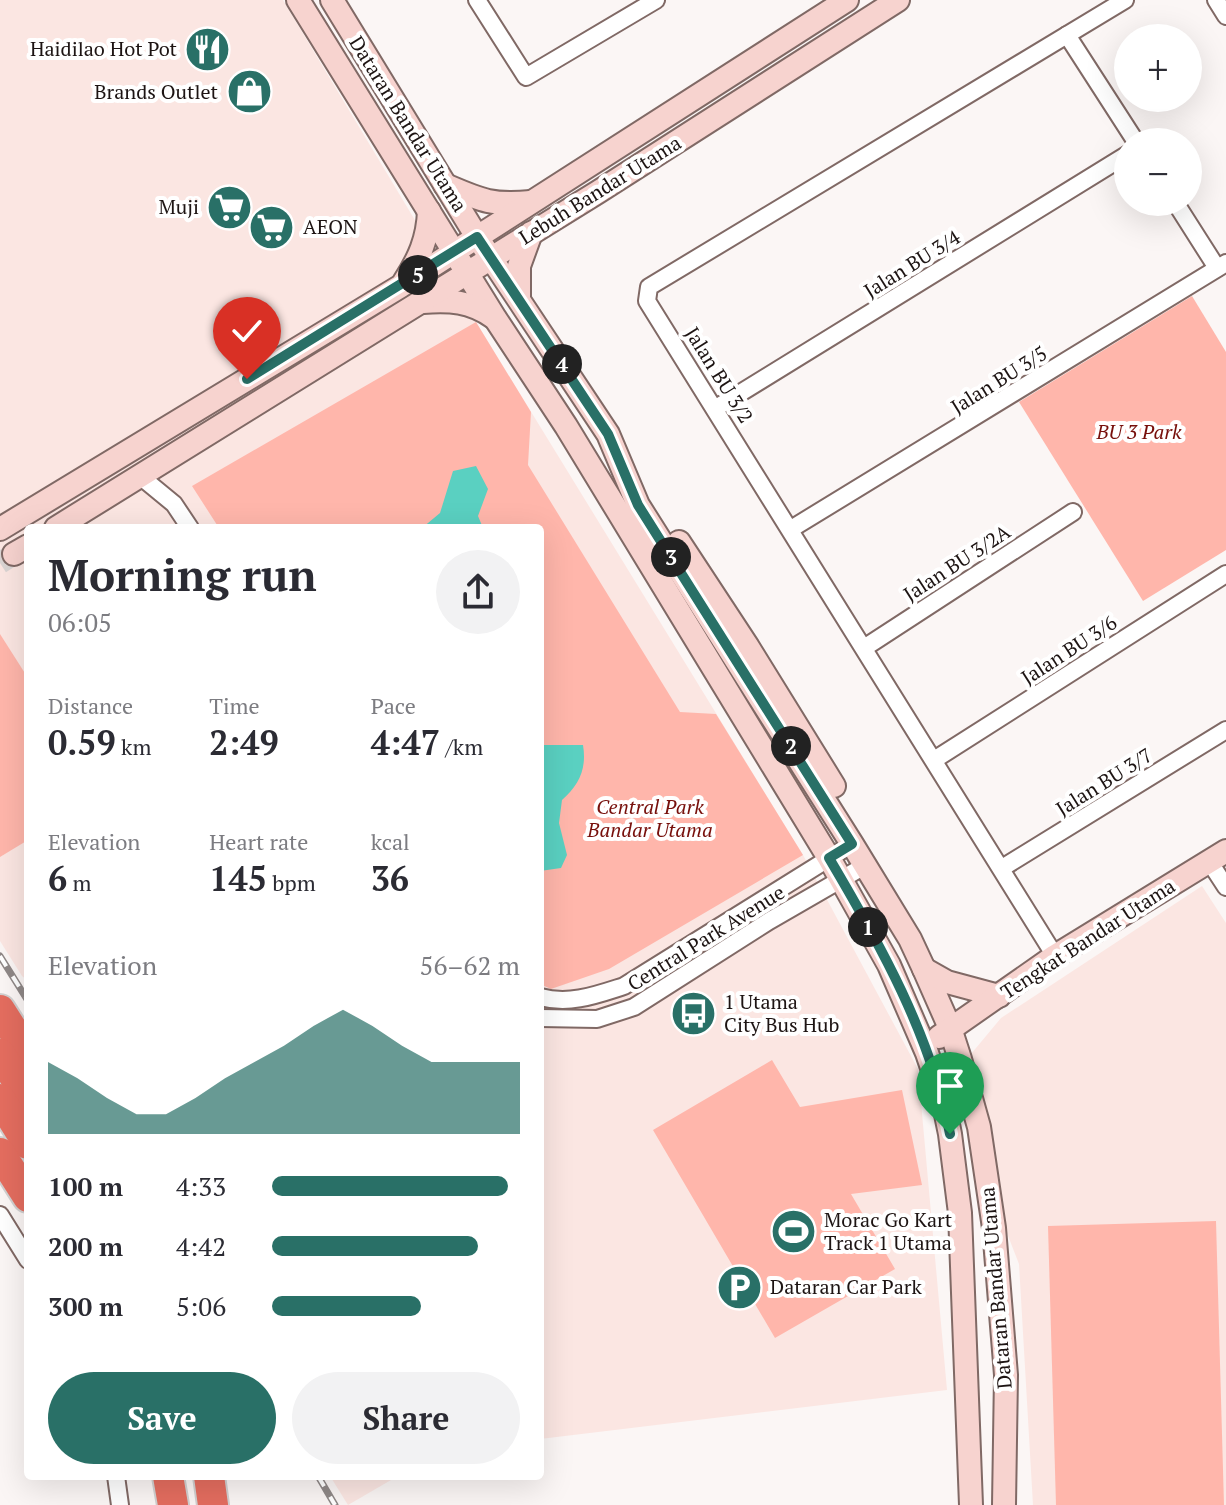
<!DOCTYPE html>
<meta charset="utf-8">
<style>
body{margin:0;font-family:"PT Serif",serif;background:#f2f2f3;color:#2b2b33;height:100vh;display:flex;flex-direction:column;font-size:30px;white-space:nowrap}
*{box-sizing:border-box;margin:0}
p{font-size:26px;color:#7c7c81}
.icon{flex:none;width:44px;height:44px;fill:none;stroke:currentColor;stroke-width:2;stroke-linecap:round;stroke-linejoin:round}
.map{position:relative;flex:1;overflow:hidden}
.side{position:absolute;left:24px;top:524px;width:520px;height:956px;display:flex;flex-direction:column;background:#fff;border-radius:8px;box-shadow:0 8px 32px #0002}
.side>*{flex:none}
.fabs{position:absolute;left:1114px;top:24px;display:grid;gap:16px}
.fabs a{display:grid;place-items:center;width:88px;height:88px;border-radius:50%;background:#fff;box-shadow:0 8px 32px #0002;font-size:40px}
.pin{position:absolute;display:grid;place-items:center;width:68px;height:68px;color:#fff;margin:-82px -34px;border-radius:50% 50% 50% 0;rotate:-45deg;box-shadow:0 0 8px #0007}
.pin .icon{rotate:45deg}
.km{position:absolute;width:40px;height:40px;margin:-20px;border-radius:50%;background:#222;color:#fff;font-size:22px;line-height:40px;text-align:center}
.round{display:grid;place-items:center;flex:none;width:84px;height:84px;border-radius:42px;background:#f2f2f3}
.head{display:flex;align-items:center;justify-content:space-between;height:136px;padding:0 24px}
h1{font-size:44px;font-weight:600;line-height:60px}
.metrics{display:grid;grid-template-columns:repeat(3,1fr);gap:12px;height:136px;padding:8px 24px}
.metrics div{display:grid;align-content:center}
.metrics b{font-size:34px;font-weight:600}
.metrics small{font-size:22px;font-weight:400}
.metrics p{font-size:22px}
.chart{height:224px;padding:16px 24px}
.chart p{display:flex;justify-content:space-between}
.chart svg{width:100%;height:144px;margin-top:8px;fill:#297067;opacity:.7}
.button{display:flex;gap:16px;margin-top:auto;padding:16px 24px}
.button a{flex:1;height:92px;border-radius:48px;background:#297067;color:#fff;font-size:32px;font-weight:600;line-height:92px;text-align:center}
.button a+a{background:#f2f2f3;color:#2b2b33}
ul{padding:0 24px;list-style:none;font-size:26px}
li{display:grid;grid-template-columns:128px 96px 1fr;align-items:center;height:60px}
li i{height:20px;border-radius:10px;background:#297067}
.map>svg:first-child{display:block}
</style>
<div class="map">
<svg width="1226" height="1505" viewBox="0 0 1226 1505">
<rect width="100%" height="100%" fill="#fbf6f5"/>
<g fill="#fbe6e2">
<path d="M0,0H283L476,322L803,855L918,1069L947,1390L540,1439V528H28V981L22,976L0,941Z"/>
<path d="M1202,886L1226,923V1505H1033L1019,1264L1005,1228L966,1060L1001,1018Z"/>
<path d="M330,1476H398L348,1505Z"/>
</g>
<g fill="#ffb6ab">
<path d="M1192,296L1226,352V550L1143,601L1019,402Z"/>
<path d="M476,322L531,412L528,465L680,712L716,714L803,855L609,969L551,989L540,984V528H219L192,486Z"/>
<path d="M0,634L28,678V840L0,857Z"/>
<path d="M772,1060L800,1107L902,1090L922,1185L851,1194L895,1269L775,1338L653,1130Z"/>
<path d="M1216,1221L1224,1505H1056L1048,1226Z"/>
</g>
<g fill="#5ad0c1">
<path d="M476,466L488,489L478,516L483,528H422L440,513L453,471Z"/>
<path d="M540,745H583C587,769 579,785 562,800L559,823L567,855L561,868L540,871Z"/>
</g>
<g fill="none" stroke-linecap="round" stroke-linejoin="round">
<path stroke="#dad4d3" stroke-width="22" stroke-dasharray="22 11" stroke-linecap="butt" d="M0,563L14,554"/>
<defs>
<g id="street">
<path d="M477,0L526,77L656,0"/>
<path d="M1216,0L1226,16"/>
<path d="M1067,35L1136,142"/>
<path d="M1175,202L1217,268"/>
<path d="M716,408L1128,154"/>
<path d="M140,476L174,504L190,528"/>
<path d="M791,529L1226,263"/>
<path d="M864,648L1073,512"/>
<path d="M934,760L1226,574"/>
<path d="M1209,861L1226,887"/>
<path d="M1002,868L1226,730"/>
<path d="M1055,956L647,301L649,287L1125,0"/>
<path d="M540,997C570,1005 596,995 624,986L852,844"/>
<path d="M540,1018L597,1019L634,1007L769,921L866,865"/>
<path d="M0,1215L28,1260"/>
<path d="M116,1476L120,1505"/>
</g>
<g id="secondary">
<path d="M298,0L495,318L566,426L829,858L889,965L927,1053L943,1100L950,1134L960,1213L971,1505"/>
<path d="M332,0L477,237L608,434L638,505L852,844L910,939L924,969L950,1028L960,1059L979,1127L994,1228L1006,1375L1004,1505"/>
<path d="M445,185C480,200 492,206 531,202"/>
<path d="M404,282C419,259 428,239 429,211"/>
<path d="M519,297V266L531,233"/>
<path d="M423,302C450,300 470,301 493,317"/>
<path d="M56,528L598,192L898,0"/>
<path d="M0,529L401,286L847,0"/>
<path d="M679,542L748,647L834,786"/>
<path d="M14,554L28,546"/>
<path d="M924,969L947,982L999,996"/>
<path d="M939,1037L1055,956L1226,851"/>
</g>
<g id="highway">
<path d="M0,1010L28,1054"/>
<path d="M0,1054L28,1098"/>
<path d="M0,1099L28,1144"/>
<path d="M0,1153L28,1197"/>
<path d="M168,1476L173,1505"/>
<path d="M209,1476L213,1505"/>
</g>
</defs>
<use href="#street" stroke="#806965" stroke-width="20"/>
<use href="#secondary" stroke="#806965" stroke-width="26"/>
<use href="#highway" stroke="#d2d0d0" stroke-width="34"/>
<use href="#street" stroke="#fff" stroke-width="16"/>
<use href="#secondary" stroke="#f7d3cf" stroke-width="22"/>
<use href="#highway" stroke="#e46d5f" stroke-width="30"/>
<defs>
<g id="rail">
<path d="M0,956L28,1001"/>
<path d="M318,1476L335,1505"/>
</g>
</defs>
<use href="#rail" stroke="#8f8887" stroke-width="7"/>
<use href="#rail" stroke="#fff" stroke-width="4" stroke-dasharray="12" stroke-linecap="butt"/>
</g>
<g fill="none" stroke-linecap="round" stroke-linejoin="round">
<defs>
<path id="route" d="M247,379L477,237L608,434L638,505L852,844L829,858C880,944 931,1035 950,1134"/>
</defs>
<use href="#route" stroke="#fff" stroke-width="16"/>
<use href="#route" stroke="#297067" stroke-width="10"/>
</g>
<defs>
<symbol id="restaurant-disc" viewBox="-11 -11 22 22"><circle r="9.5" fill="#297067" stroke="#fff"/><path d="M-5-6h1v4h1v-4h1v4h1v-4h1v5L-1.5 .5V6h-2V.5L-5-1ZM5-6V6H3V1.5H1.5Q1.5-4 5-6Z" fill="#fff"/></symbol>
<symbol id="shop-disc" viewBox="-11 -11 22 22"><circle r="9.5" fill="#297067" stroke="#fff"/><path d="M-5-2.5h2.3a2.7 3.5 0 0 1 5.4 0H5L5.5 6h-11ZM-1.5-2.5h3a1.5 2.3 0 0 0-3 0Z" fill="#fff"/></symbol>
<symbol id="supermarket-disc" viewBox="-11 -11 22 22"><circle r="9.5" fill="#297067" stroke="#fff"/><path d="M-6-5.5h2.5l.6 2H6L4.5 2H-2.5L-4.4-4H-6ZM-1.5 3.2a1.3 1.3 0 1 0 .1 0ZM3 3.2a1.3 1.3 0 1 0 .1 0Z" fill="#fff"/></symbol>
<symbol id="bus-disc" viewBox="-11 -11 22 22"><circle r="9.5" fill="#297067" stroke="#fff"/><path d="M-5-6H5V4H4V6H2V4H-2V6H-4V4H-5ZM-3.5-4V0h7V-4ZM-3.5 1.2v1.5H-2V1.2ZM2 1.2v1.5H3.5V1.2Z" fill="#fff"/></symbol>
<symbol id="stadium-disc" viewBox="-11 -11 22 22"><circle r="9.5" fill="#297067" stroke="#fff"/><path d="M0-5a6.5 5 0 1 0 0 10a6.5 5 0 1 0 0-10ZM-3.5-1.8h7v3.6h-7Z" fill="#fff"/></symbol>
<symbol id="parking-disc" viewBox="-11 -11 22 22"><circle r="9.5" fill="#297067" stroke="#fff"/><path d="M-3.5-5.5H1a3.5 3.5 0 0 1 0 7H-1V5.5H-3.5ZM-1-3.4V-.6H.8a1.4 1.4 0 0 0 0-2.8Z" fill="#fff"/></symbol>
</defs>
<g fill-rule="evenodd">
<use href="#restaurant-disc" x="182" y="24" width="51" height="51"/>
<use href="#shop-disc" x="224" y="66" width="51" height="51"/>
<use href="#supermarket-disc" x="204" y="182" width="51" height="51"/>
<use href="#supermarket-disc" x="246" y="202" width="51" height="51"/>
<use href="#bus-disc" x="668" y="988" width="51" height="51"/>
<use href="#stadium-disc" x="768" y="1206" width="51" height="51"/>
<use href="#parking-disc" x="714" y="1262" width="51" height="51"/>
</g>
<g text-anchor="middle" stroke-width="8" stroke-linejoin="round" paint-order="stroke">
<g font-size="20" fill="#1d1413" stroke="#fff" text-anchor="start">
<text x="177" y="56" text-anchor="end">Haidilao Hot Pot</text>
<text x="218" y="99" text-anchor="end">Brands Outlet</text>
<text x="199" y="214" text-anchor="end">Muji</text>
<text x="303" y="234">AEON</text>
<text x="724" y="1009">1 Utama<tspan x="724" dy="23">City Bus Hub</tspan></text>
<text x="824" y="1227">Morac Go Kart<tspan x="824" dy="23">Track 1 Utama</tspan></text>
<text x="770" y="1294">Dataran Car Park</text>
</g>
<g font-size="20" fill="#1d1413" stroke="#fff">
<text transform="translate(408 124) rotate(58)" y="7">Dataran Bandar Utama</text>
<text transform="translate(600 190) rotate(-32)" y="7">Lebuh Bandar Utama</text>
<text transform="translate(912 264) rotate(-32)" y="7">Jalan BU 3/4</text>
<text transform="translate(719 375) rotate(58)" y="7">Jalan BU 3/2</text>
<text transform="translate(999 380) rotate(-32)" y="7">Jalan BU 3/5</text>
<text transform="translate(957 563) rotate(-33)" y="7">Jalan BU 3/2A</text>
<text transform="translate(1069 650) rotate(-33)" y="7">Jalan BU 3/6</text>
<text transform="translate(1104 782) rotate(-32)" y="7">Jalan BU 3/7</text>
<text transform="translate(706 938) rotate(-32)" y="7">Central Park Avenue</text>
<text transform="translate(1088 939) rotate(-33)" y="7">Tengkat Bandar Utama</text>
<text transform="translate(996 1288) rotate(-95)" y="7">Dataran Bandar Utama</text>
</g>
<g font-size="20" font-style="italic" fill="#770f0b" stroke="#fff">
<text x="1139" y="439">BU 3 Park</text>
<text x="650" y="814">Central Park<tspan x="650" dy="23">Bandar Utama</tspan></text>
</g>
</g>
</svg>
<div class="fabs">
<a>+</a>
<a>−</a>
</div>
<div class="pin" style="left:950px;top:1134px;background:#1e9e55"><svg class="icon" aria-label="arrive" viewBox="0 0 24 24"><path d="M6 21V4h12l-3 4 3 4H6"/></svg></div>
<div class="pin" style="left:247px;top:379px;background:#d93025"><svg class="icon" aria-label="check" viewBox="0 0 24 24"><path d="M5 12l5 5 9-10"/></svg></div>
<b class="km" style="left:868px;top:927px">1</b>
<b class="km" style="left:791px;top:746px">2</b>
<b class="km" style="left:671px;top:557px">3</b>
<b class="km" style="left:562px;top:364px">4</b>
<b class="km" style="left:418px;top:275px">5</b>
<section class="side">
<div class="head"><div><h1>Morning run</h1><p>06:05</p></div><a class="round"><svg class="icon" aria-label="share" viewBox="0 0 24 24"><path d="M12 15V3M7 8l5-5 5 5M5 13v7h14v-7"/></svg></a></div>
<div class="metrics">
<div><p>Distance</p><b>0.59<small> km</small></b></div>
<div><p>Time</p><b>2:49</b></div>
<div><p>Pace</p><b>4:47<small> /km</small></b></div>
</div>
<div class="metrics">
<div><p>Elevation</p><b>6<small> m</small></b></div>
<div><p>Heart rate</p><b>145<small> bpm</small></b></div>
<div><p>kcal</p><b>36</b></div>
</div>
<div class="chart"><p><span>Elevation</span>56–62 m</p>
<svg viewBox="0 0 160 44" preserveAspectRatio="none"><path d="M0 44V22L10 27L20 33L30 38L40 38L50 33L60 27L70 22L80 17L90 11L100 6L110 11L120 17L130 22L140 22L150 22L160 22V44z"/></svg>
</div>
<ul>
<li><b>100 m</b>4:33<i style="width:95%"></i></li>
<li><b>200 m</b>4:42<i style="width:83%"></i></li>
<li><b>300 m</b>5:06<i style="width:60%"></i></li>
</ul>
<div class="button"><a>Save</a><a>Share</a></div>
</section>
</div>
